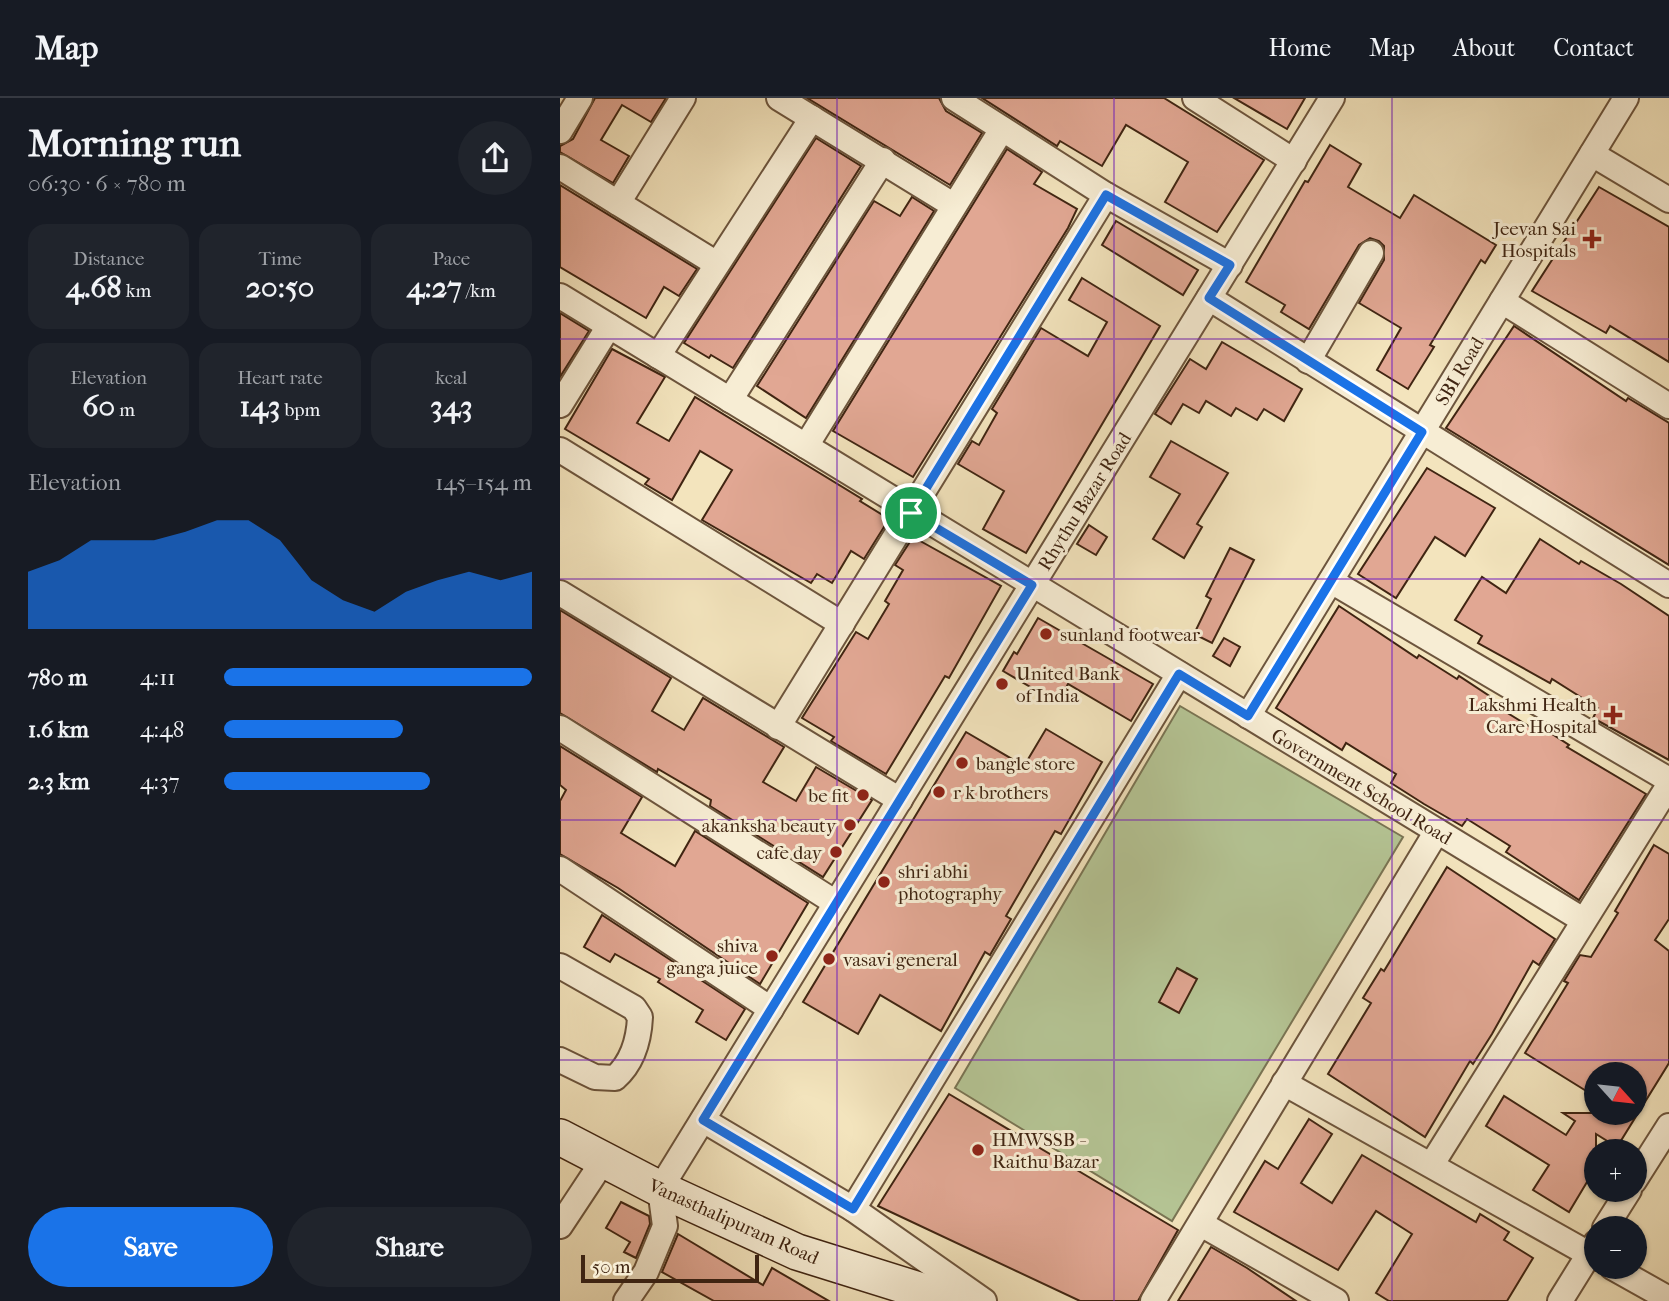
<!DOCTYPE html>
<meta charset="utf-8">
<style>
body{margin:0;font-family:"IM FELL French Canon",serif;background:#20242c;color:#f1f3f6;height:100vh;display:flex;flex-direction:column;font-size:26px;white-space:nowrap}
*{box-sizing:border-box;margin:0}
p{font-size:23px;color:#9ea1a6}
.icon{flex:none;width:38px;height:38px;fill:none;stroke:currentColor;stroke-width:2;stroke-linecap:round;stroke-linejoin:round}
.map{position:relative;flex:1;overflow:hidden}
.panel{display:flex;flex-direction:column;background:#171b24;width:560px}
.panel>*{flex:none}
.needle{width:46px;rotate:117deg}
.fabs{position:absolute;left:1024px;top:964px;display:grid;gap:14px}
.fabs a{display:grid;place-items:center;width:63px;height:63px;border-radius:50%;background:#171b24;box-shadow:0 2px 5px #0004;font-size:35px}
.scale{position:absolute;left:21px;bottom:18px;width:178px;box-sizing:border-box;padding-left:7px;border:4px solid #402512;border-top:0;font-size:19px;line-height:24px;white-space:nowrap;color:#402512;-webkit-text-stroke:5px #f7edd4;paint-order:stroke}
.pin{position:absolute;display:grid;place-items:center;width:60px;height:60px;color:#fff;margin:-30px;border:4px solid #fff;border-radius:50%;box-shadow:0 2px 7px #0007}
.round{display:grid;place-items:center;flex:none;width:74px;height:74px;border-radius:37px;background:#20242c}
.overview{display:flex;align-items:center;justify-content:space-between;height:119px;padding:0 28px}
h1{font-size:38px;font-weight:800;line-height:52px}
.metrics{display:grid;grid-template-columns:repeat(3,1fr);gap:10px;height:119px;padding:7px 28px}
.metrics div{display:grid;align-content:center;border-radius:18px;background:#20242c;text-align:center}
.metrics b{font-size:30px;font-weight:800}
.metrics small{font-size:19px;font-weight:400}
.metrics p{font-size:19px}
.chart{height:196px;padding:14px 28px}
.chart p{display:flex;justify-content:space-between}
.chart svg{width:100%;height:126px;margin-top:7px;fill:#1a73e8;opacity:.7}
.primary-button{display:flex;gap:14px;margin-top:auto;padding:14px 28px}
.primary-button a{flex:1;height:80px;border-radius:42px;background:#1a73e8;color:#fff;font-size:28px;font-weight:800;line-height:80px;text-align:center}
.primary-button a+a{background:#20242c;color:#f1f3f6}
ul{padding:0 28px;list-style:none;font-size:23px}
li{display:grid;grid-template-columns:112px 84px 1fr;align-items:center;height:52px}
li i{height:18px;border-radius:9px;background:#1a73e8}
header{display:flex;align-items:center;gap:42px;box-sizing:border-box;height:98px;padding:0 35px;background:#171b24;border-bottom:2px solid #363941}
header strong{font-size:33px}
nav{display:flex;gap:38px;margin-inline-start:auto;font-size:24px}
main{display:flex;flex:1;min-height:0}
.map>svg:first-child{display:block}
</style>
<header>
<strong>Map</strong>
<nav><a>Home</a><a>Map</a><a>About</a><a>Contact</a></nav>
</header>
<main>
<section class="panel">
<div class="overview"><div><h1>Morning run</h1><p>06:30 · 6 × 780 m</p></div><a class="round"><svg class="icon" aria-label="share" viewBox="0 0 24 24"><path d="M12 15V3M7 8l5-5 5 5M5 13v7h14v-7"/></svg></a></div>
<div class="metrics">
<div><p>Distance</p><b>4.68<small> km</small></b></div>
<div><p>Time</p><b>20:50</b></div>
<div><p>Pace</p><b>4:27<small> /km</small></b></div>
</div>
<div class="metrics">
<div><p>Elevation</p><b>60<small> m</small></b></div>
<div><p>Heart rate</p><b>143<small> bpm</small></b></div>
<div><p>kcal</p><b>343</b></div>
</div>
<div class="chart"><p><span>Elevation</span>145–154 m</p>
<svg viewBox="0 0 160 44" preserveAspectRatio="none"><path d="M0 44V24L10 20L20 13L30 13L40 13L50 10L60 6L70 6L80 13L90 27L100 34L110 38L120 31L130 27L140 24L150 27L160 24V44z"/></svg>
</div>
<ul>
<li><b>780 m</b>4:11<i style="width:100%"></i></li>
<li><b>1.6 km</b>4:48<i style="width:58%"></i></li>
<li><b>2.3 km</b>4:37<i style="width:67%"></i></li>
</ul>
<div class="primary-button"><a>Save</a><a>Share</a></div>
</section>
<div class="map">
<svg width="1109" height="1203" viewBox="0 0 1109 1203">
<rect width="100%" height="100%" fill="#f3e4bd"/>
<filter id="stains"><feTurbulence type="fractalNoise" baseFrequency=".00286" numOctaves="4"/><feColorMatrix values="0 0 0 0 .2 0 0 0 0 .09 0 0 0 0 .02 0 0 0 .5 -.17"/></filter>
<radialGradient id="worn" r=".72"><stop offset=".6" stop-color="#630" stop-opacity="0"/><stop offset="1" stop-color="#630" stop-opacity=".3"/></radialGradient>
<path fill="#b5c595" stroke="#7a7554" stroke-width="2" d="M620,608L843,739L612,1123L395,990Z"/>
<g fill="#e1a793" stroke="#402512" stroke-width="2">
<path d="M35,0H106L91,24L62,7L41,42L69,58L53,85L0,54V48L13,41Z"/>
<path d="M247,0H379L386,13L422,35L390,87Z"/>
<path d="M422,0H604L704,62L657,134L605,104L628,64L566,27L542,68L500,43L497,48Z"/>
<path d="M674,0H745L727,31Z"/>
<path d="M256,40L301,68L173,270L151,257L149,260L124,245Z"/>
<path d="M770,47L801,66L788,89L840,120L854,97L936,147L925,165L921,162L870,247L874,249L848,291L817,272L841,230L799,205L824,162V148L819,143L810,140L799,147L749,231L721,214L725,207L686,184L745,83L748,84Z"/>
<path d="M447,51L482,74L474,86L517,111L508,130L353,379L273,333Z"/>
<path d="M0,87L137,171L119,198L104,189L86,220L0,169Z"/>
<path d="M1039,89L1109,129V264L1050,228L1046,235L972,193Z"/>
<path d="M352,99L374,113L246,320L197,288L314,103L340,118Z"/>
<path d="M556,123L638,172L623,197L542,147Z"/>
<path d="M522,180L600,228L466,455L423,431L444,393L398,366L412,343L419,347L437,315L432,311L481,230L528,258L547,224L509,202Z"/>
<path d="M0,215L29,233L0,279Z"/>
<path d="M954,228L1066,303L1068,300L1109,325V467L886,330Z"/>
<path d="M662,244L742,291L724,323L704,311L697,322L676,310L671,318L646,303L639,315L623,306L611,326L595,316L630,261L646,271Z"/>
<path d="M52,251L105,279L77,325L109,343L135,299L302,401L300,403L329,421L304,461L291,453L272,485L257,476L251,485L142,422L172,372L140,353L112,402L85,386L89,381L5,331Z"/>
<path d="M611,343L668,375L637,426L642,429L624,460L593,441L620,396L590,379Z"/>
<path d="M867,370L935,410L905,458L875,439L836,500L798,476Z"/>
<path d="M529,427L547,439L536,457L517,446Z"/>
<path d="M353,439L441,488L389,580L385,578L326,676L271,643L274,639L242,620L296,534L308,541L329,506L325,503L343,472L335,467Z"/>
<path d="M980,441L1019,466L1021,463L1061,486L1109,518V662L1033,620L1038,610L992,581L990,585L918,545L922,538L895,522L922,479L946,495Z"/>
<path d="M670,450L694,462L652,545L634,536L651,501L646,498Z"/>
<path d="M779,508L857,560L859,557L897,581L899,578L931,599L928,603L972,630L975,625L1009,647L1007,649L1086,696L1019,802L946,754L950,748L907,721L902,728L864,706L831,685L836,676L786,645L782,652L716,610Z"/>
<path d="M0,512L111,580L92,613L124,632L143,600L224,649L203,684L236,703L256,669L312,702L263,779L150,708L151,702L98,671L97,674L0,615Z"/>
<path d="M478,520L593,586L571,623L508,586L498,605L443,573L454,554L457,556Z"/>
<path d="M664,540L680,549L670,568L653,558Z"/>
<path d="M486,631L542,664L501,736L495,733L446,818L451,821L430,857L425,854L381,933L320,897L298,936L243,904L406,634L464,668Z"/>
<path d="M0,648L82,699L61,735L115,768L135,733L248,805L200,886L58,790L0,756V703L6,692L0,687Z"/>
<path d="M1094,747L1109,756V821L1095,842L1109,853V965L1057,1049L1036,1036V1069L1009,1114L973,1092L989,1067L926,1028L944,998L1006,1037L1015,1023L1003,1015H1074V976H1036V999L965,955L1008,885L1004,883L1020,857L1031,859L1058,815L1055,813Z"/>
<path d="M887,769L995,841L979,867L973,863L932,936L913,966L910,963L865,1039L768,976L811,905L803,900L821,871L824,873Z"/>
<path d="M42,817L185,911L166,942L136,924L143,912L98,884L100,881L55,856L50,864L24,849Z"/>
<path d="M617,870L637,881L619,915L599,904Z"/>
<path d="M389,996L618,1132L578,1203H520L318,1108Z"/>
<path d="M749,1021L772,1036L741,1085L772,1105L802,1057L916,1124L920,1116L949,1134L944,1142L973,1160L947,1203H829L816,1195L852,1136L816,1113L778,1172L674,1114L705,1063L718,1071Z"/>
<path d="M61,1104L89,1118L90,1126L76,1160L64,1154L70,1144L46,1130Z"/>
<path d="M118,1136L203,1187L212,1170L269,1203H154L102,1174Z"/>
<path d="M651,1149L687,1170L736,1203H618Z"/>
</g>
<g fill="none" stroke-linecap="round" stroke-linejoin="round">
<defs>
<g id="street">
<path d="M219,0L393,107"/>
<path d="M394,0L546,97L670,167"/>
<path d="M635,0L734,63"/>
<path d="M0,33L20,0"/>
<path d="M1032,56L1109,102"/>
<path d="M0,69L58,105L123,0"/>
<path d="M58,105L157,166"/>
<path d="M0,198L1023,822"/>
<path d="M649,200L1109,487"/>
<path d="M942,203L1109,308"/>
<path d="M98,258L252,20"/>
<path d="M748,263L811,155"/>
<path d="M170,302L323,62"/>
<path d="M0,307L49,228"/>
<path d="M246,348L442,31"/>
<path d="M0,352L282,526"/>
<path d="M771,483L1109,682"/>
<path d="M0,495L340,702"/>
<path d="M688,618L1066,0"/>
<path d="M218,629L546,97"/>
<path d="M0,630L276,805"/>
<path d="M0,771L211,911"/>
<path d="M0,868L74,910L80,919C79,941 73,964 55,980L35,979L0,962"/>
<path d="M724,985L1036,1160"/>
<path d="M143,1022L293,1111L424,1203"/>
<path d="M872,1066L1109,687"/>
<path d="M1074,1083L1109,1028"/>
<path d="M293,1111L619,576"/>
<path d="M641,1126L776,1203"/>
<path d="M0,1128L43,1063"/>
<path d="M1045,1130L1069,1092"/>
<path d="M1052,1169L1109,1201"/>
<path d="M66,1203L86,1174L105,1128L100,1091L772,0"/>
<path d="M593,1203L877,733"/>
<path d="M1000,1203L1036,1145"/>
</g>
<path id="secondary" d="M0,1039L100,1091L237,1154L394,1203"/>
</defs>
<use href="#street" stroke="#6d553d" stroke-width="28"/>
<use href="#secondary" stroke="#402512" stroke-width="38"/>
<use href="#street" stroke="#f7edd4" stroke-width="24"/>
<use href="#secondary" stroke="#f7edd4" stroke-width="35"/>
</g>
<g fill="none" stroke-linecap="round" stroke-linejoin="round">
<defs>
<path id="route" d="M546,97L670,167L649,200L862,334L688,618L619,576L293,1111L143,1022L472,487L351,415Z"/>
</defs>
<use href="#route" stroke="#fff" stroke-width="14"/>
<use href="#route" stroke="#1a73e8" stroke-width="9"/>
</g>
<path fill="none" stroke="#7b2cbf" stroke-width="2" stroke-opacity="0.55" d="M277,0V1203M554,0V1203M832,0V1203M0,241H1109M0,481H1109M0,722H1109M0,962H1109"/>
<g fill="#8f2418" stroke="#f7edd4" stroke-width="2.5">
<path d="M1028.5 130.5h7v7h7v7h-7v7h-7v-7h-7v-7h7z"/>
<circle cx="486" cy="536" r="7"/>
<circle cx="442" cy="586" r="7"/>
<path d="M1049.5 606.5h7v7h7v7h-7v7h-7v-7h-7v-7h7z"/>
<circle cx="402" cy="665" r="7"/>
<circle cx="379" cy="694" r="7"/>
<circle cx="303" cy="697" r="7"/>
<circle cx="290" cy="727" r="7"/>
<circle cx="276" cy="754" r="7"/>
<circle cx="324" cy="784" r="7"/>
<circle cx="212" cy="858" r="7"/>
<circle cx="269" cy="861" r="7"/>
<circle cx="418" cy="1052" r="7"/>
</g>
<g text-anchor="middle" stroke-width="6" stroke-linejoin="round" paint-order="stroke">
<g font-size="19" fill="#402512" stroke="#f7edd4" text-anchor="start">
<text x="1016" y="137" text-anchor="end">Jeevan Sai<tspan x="1016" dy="22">Hospitals</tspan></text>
<text x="500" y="543">sunland footwear</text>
<text x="456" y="582">United Bank<tspan x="456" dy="22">of India</tspan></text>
<text x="1037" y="613" text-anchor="end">Lakshmi Health<tspan x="1037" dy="22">Care Hospital</tspan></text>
<text x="416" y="672">bangle store</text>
<text x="393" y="701">r k brothers</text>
<text x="289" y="704" text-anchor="end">be fit</text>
<text x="276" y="734" text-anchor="end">akanksha beauty</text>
<text x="262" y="761" text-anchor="end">cafe day</text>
<text x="338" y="780">shri abhi<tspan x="338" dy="22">photography</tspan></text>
<text x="198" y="854" text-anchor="end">shiva<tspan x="198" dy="22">ganga juice</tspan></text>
<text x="283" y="868">vasavi general</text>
<text x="432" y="1048">HMWSSB -<tspan x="432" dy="22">Raithu Bazar</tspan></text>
</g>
<g font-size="19" fill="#402512" stroke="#f7edd4">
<text transform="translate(899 273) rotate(-59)" y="7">SBI Road</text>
<text transform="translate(524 403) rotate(-58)" y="7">Rhythu Bazar Road</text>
<text transform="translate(802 688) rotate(31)" y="7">Government School Road</text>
<text transform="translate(174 1123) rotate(24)" y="7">Vanasthalipuram Road</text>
</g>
</g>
<rect width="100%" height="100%" filter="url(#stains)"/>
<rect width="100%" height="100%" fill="url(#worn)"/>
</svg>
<div class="fabs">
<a><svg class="needle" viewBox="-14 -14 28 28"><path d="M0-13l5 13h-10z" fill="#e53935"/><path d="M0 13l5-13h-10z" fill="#9ea1a6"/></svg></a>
<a>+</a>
<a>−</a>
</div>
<div class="scale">50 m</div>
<div class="pin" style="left:351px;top:415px;background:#1e9e55"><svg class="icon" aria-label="arrive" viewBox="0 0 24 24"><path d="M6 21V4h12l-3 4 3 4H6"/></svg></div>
</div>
</main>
